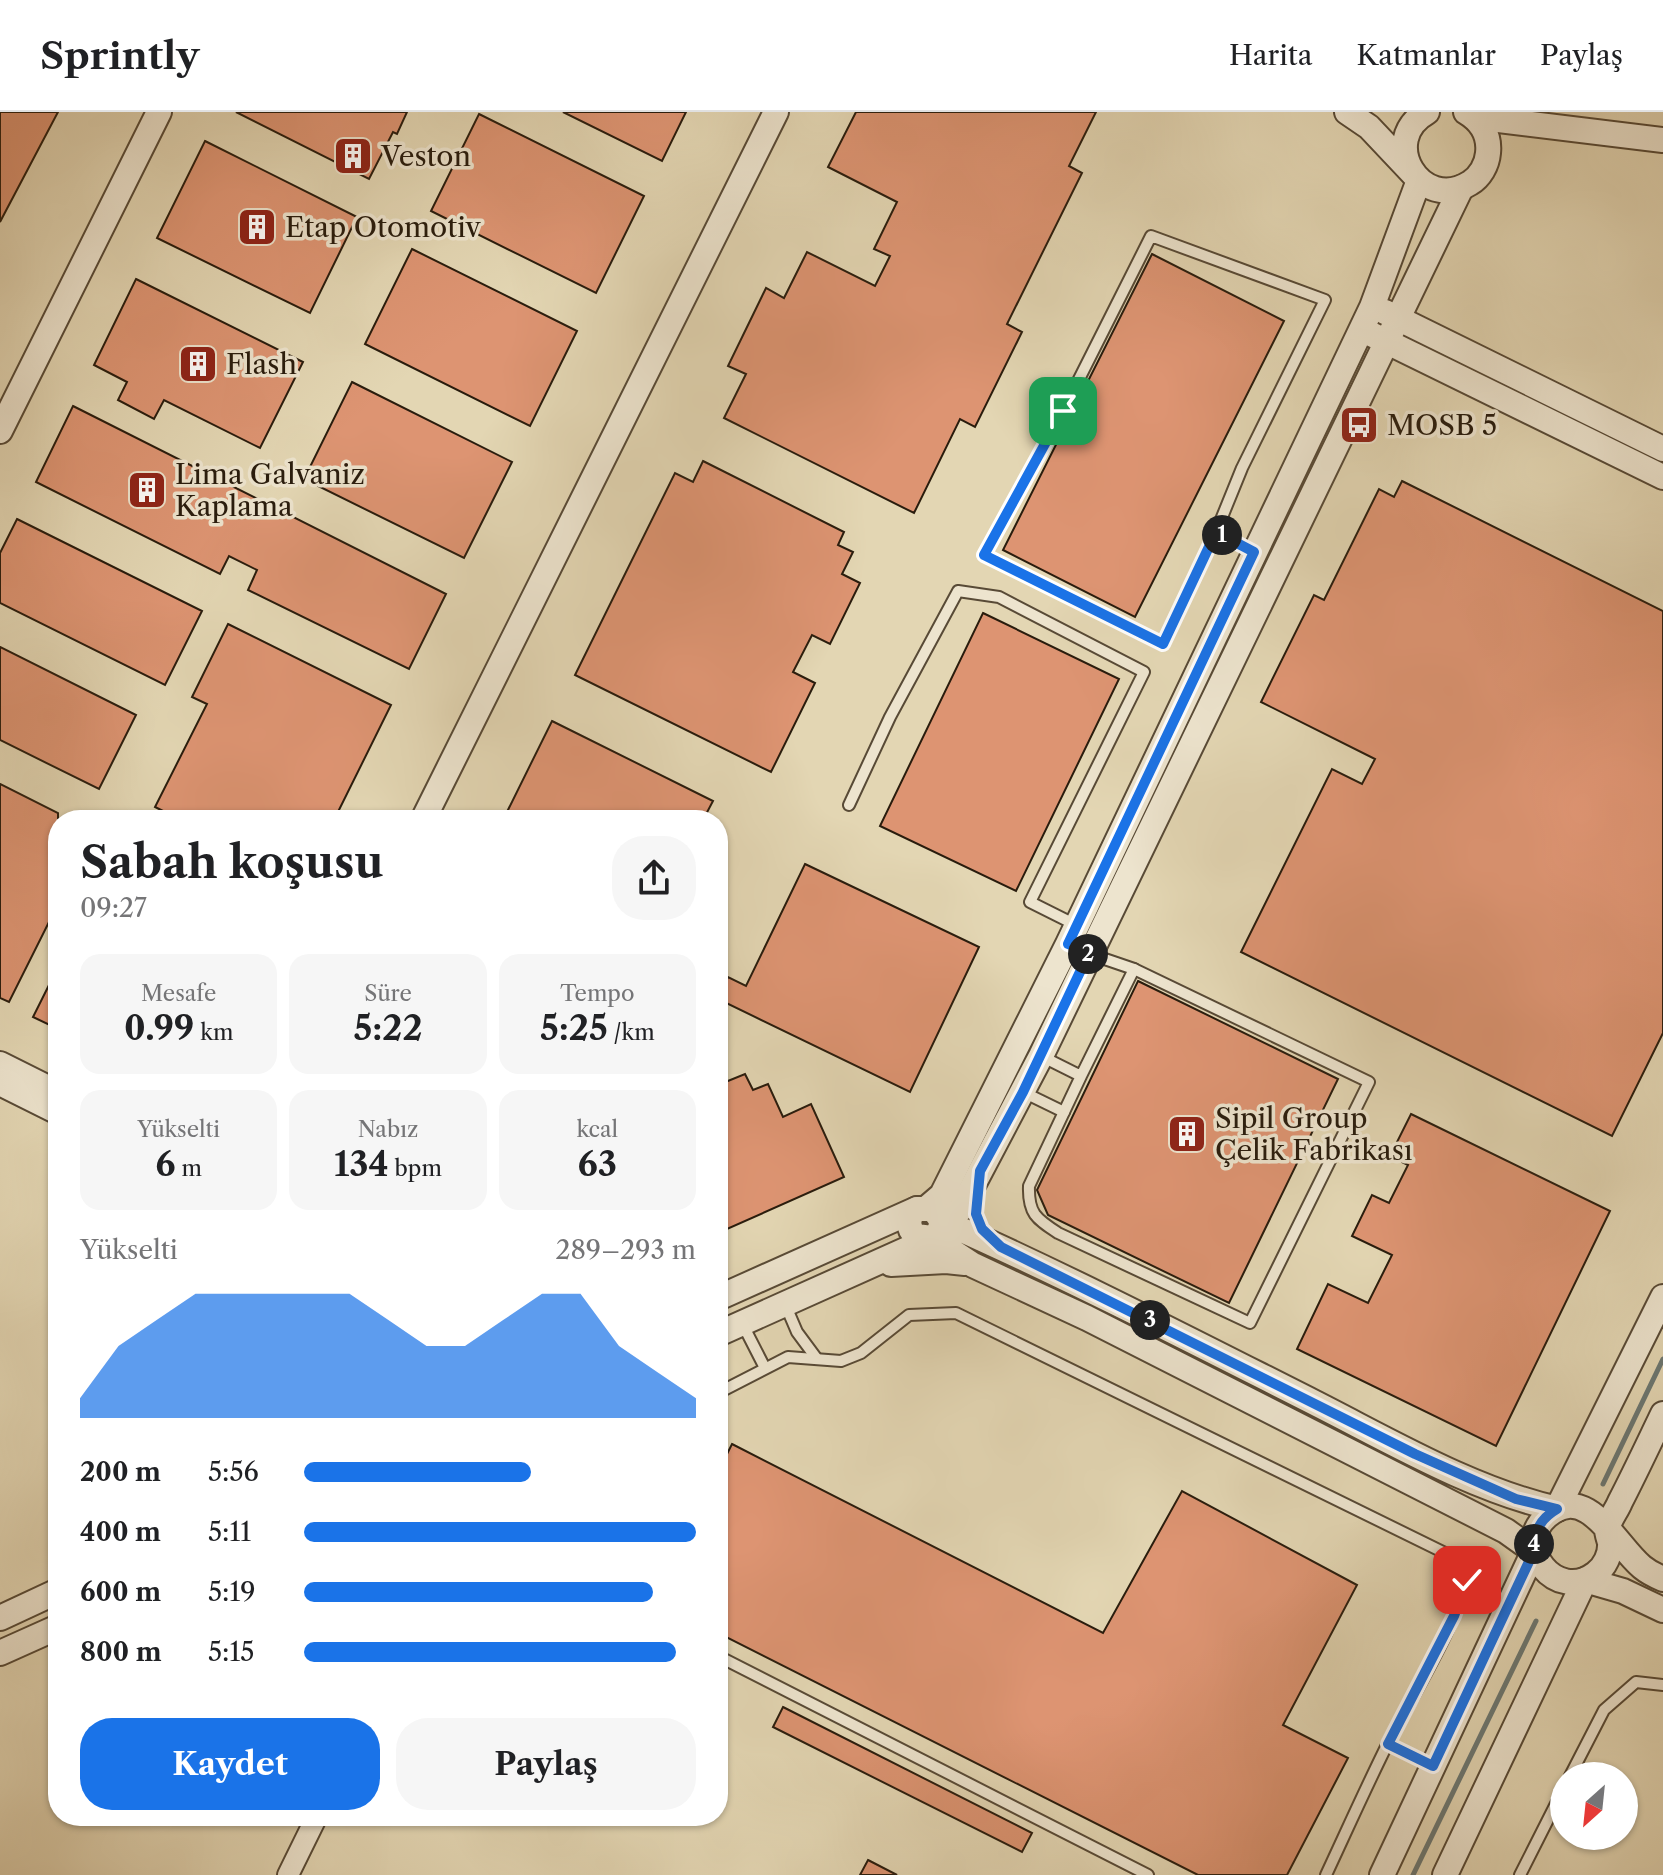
<!DOCTYPE html>
<html lang="tr">
<meta charset="utf-8">
<style>
body{margin:0;font-family:"Libre Caslon Text",serif;background:#f6f6f6;color:#202124;height:100vh;display:flex;flex-direction:column;font-size:30px;white-space:nowrap}
*{box-sizing:border-box;margin:0}
p{font-size:26px;color:#757577}
.icon{flex:none;width:44px;height:44px;fill:none;stroke:currentColor;stroke-width:2;stroke-linecap:round;stroke-linejoin:round}
.map{position:relative;flex:1;overflow:hidden}
.side{position:absolute;left:48px;top:698px;width:680px;height:1016px;display:flex;flex-direction:column;background:#fff;border-radius:32px;box-shadow:0 2px 6px #0004}
.side>*{flex:none}
.needle{width:52px;rotate:207deg}
.tools{position:absolute;left:1550px;top:1650px;display:grid;gap:16px}
.tools a{display:grid;place-items:center;width:88px;height:88px;border-radius:50%;background:#fff;box-shadow:0 2px 6px #0004;font-size:40px}
.pin{position:absolute;display:grid;place-items:center;width:68px;height:68px;color:#fff;margin:-34px;border-radius:16px;box-shadow:0 4px 12px #0006}
.km{position:absolute;width:40px;height:40px;margin:-20px;border-radius:50%;background:#222;color:#fff;font-size:22px;line-height:40px;text-align:center}
.round{display:grid;place-items:center;flex:none;width:84px;height:84px;border-radius:32px;background:#f6f6f6}
.headline{display:flex;align-items:center;justify-content:space-between;height:136px;padding:0 32px}
h1{font-size:44px;font-weight:800;line-height:60px}
.metrics{display:grid;grid-template-columns:repeat(3,1fr);gap:12px;height:136px;padding:8px 32px}
.metrics div{display:grid;align-content:center;border-radius:20px;background:#f6f6f6;text-align:center}
.metrics b{font-size:34px;font-weight:800}
.metrics small{font-size:22px;font-weight:400}
.metrics p{font-size:22px}
.chart{height:224px;padding:16px 32px}
.chart p{display:flex;justify-content:space-between}
.chart svg{width:100%;height:144px;margin-top:8px;fill:#1a73e8;opacity:.7}
.cta{display:flex;gap:16px;margin-top:auto;padding:16px 32px}
.cta a{flex:1;height:92px;border-radius:32px;background:#1a73e8;color:#fff;font-size:32px;font-weight:800;line-height:92px;text-align:center}
.cta a+a{background:#f6f6f6;color:#202124}
ul{padding:0 32px;list-style:none;font-size:26px}
li{display:grid;grid-template-columns:128px 96px 1fr;align-items:center;height:60px}
li i{height:20px;border-radius:10px;background:#1a73e8}
header{display:flex;align-items:center;gap:48px;box-sizing:border-box;height:112px;padding:0 40px;background:#fff;border-bottom:2px solid #e0e0e0}
header strong{font-size:38px}
nav{display:flex;gap:44px;margin-inline-start:auto;font-size:28px}
.map>svg:first-child{display:block}
</style>
<header>
<strong>Sprintly</strong>
<nav><a>Harita</a><a>Katmanlar</a><a>Paylaş</a></nav>
</header>
<div class="map">
<svg width="1663" height="1763" viewBox="0 0 1663 1763">
<rect width="100%" height="100%" fill="#e3d6b3"/>
<filter id="stains"><feTurbulence type="fractalNoise" baseFrequency=".0025" numOctaves="4"/><feColorMatrix values="0 0 0 0 .2 0 0 0 0 .09 0 0 0 0 .02 0 0 0 .5 -.17"/></filter>
<radialGradient id="worn" r=".72"><stop offset=".6" stop-color="#630" stop-opacity="0"/><stop offset="1" stop-color="#630" stop-opacity=".3"/></radialGradient>
<g fill="none" stroke-linecap="round" stroke-linejoin="round">
<g stroke="#6c7873" stroke-width="5">
<path d="M1603,1372L1663,1247"/>
<path d="M1413,1763L1536,1509"/>
</g>
</g>
<g fill="#dd9472" stroke="#291c0d" stroke-width="2">
<path d="M0,0H58L0,110Z"/>
<path d="M236,0H407L397,22L393,20L369,67Z"/>
<path d="M563,0H686L662,49Z"/>
<path d="M856,0H1096L1069,54L1082,61L1007,212L1022,220L975,315L960,307L914,401L724,306L746,262L728,254L766,176L784,186L807,140L875,174L890,144L874,137L897,90L828,55Z"/>
<path d="M479,2L644,84L596,181L431,99Z"/>
<path d="M205,29L357,105L310,201L157,126Z"/>
<path d="M412,137L577,219L530,314L365,232Z"/>
<path d="M1152,142L1284,209L1135,505L1003,438Z"/>
<path d="M136,167L303,250L260,336L164,288L154,307L118,288L127,270L94,253Z"/>
<path d="M352,270L512,350L464,446L304,367Z"/>
<path d="M73,294L446,482L409,557L248,478L257,458L229,444L220,462L36,370Z"/>
<path d="M703,349L844,420L838,433L853,440L842,462L860,471L830,532L812,523L793,560L815,571L771,660L575,563L675,361L693,370Z"/>
<path d="M1402,369L1663,499V921L1612,1024L1241,840L1332,657L1362,672L1375,647L1261,590L1314,483L1324,488L1379,377L1394,385Z"/>
<path d="M17,407L202,499L165,573L0,491V441Z"/>
<path d="M983,501L1119,567L1016,779L880,714Z"/>
<path d="M228,512L391,593L334,708H181L155,695L207,592L192,585Z"/>
<path d="M0,535L136,603L99,677L0,628Z"/>
<path d="M552,609L713,689L703,708H503Z"/>
<path d="M0,672L58,701V792L9,890L0,886Z"/>
<path d="M805,752L979,835L910,980L718,887L728,865L746,874Z"/>
<path d="M58,855V917L33,905Z"/>
<path d="M1138,869L1338,967L1229,1191L1048,1103L1037,1078Z"/>
<path d="M745,962L753,978L768,972L783,1005L811,992L844,1065L718,1121V973Z"/>
<path d="M1411,1002L1610,1099L1496,1334L1297,1237L1328,1172L1368,1191L1392,1143L1352,1124L1372,1083L1389,1091L1408,1053L1390,1044Z"/>
<path d="M732,1332L1103,1521L1182,1379L1357,1473L1283,1613L1348,1646L1287,1763H1198L718,1521V1360Z"/>
<path d="M783,1595L1032,1721L1022,1740L773,1615Z"/>
<path d="M868,1748L897,1763H860Z"/>
</g>
<g fill="none" stroke-linecap="round" stroke-linejoin="round">
<defs>
<g id="service">
<path d="M1216,420L1242,356L1325,188L1151,124L1063,299L984,443L1163,532L1216,420L1254,440"/>
<path d="M849,693L890,605L958,479L999,485L1144,560L1030,790L1076,813"/>
<path d="M1090,842L1134,857"/>
<path d="M1041,944L1081,964L1134,857L1369,970L1250,1211L1058,1121C1036,1107 1028,1101 1029,1074L1081,964"/>
<path d="M1023,980L1064,1000"/>
<path d="M785,1192L797,1220L817,1247"/>
<path d="M743,1213L765,1256"/>
<path d="M718,1281L788,1245L841,1249L861,1241L909,1203L956,1201L1447,1442L1466,1455C1469,1495 1409,1590 1389,1629C1367,1673 1347,1718 1326,1763"/>
<path d="M718,1544L1148,1763"/>
<path d="M1388,1632L1431,1653"/>
<path d="M1570,1664L1604,1598L1636,1570L1663,1573"/>
<path d="M1520,1763L1564,1676"/>
</g>
<path id="minor" d="M288,1763L317,1704"/>
<g id="tertiary">
<path d="M1427,0C1377,28 1421,102 1470,71C1480,65 1487,53 1488,41C1490,23 1481,9 1466,0"/>
<path d="M1477,0L1474,5L1663,28"/>
<path d="M1385,200L1663,337"/>
<path d="M1373,223L1663,365"/>
<path d="M0,319L159,0"/>
<path d="M423,708L776,0"/>
<path d="M0,952L58,981"/>
<path d="M0,971L58,1000"/>
<path d="M928,1095L942,1083L1068,832L1372,195L1419,68L1369,15L1347,0"/>
<path d="M891,1152L946,1149L965,1151"/>
<path d="M718,1186L917,1097"/>
<path d="M718,1222L932,1126L939,1120L942,1109L960,1098L1041,944L1461,76"/>
<path d="M1663,1302C1649,1331 1635,1361 1620,1390C1617,1398 1608,1409 1607,1418C1607,1420 1609,1428 1610,1430C1611,1442 1605,1455 1595,1462C1557,1491 1511,1435 1547,1404C1587,1369 1616,1434 1642,1455C1648,1460 1656,1464 1663,1467"/>
<path d="M1557,1397L1663,1185"/>
<path d="M1534,1439L1506,1419L1087,1206L973,1153L932,1126L916,1124C907,1116 907,1105 917,1097H933L942,1109C1068,1165 1190,1228 1313,1290C1392,1330 1471,1377 1557,1397"/>
<path d="M1585,1468L1623,1479L1663,1498"/>
<path d="M0,1506L58,1479"/>
<path d="M0,1541L58,1515"/>
<path d="M1382,1763L1534,1439"/>
<path d="M1445,1763L1585,1468"/>
</g>
</defs>
<use href="#service" stroke="#584a36" stroke-width="14"/>
<use href="#minor" stroke="#584a36" stroke-width="24"/>
<use href="#tertiary" stroke="#584a36" stroke-width="28"/>
<use href="#service" stroke="#ede4ce" stroke-width="10"/>
<use href="#minor" stroke="#ede4ce" stroke-width="20"/>
<use href="#tertiary" stroke="#ede4ce" stroke-width="24"/>
</g>
<g fill="none" stroke-linecap="round" stroke-linejoin="round">
<defs>
<path id="route" d="M1063,299L984,443L1163,532L1216,420L1254,440L1068,832L1089,841L1023,980L980,1059L976,1102L982,1117L1001,1135L1415,1342L1516,1387L1557,1397C1540,1407 1534,1419 1534,1439L1433,1654L1388,1632L1454,1504L1467,1468"/>
</defs>
<use href="#route" stroke="#fff" stroke-width="16"/>
<use href="#route" stroke="#1a73e8" stroke-width="10"/>
</g>
<defs>
<symbol id="building-square" viewBox="-11 -11 22 22"><rect x="-9" y="-9" width="18" height="18" rx="4" fill="#8f2418" stroke="#ede4ce"/><path d="M-4-6H4V6H1V3H-1V6H-4ZM-2.5-4.3h1.7v1.8h-1.7ZM.8-4.3h1.7v1.8H.8ZM-2.5-1h1.7V.8h-1.7ZM.8-1h1.7V.8H.8Z" fill="#fff"/></symbol>
<symbol id="bus-square" viewBox="-11 -11 22 22"><rect x="-9" y="-9" width="18" height="18" rx="4" fill="#8f2418" stroke="#ede4ce"/><path d="M-5-6H5V4H4V6H2V4H-2V6H-4V4H-5ZM-3.5-4V0h7V-4ZM-3.5 1.2v1.5H-2V1.2ZM2 1.2v1.5H3.5V1.2Z" fill="#fff"/></symbol>
</defs>
<g fill-rule="evenodd">
<use href="#building-square" x="331" y="22" width="44" height="44"/>
<use href="#building-square" x="235" y="93" width="44" height="44"/>
<use href="#building-square" x="176" y="230" width="44" height="44"/>
<use href="#bus-square" x="1337" y="291" width="44" height="44"/>
<use href="#building-square" x="125" y="356" width="44" height="44"/>
<use href="#building-square" x="1165" y="1000" width="44" height="44"/>
</g>
<g text-anchor="middle" stroke-width="7" stroke-linejoin="round" paint-order="stroke">
<g font-size="28" fill="#291c0d" stroke="#ede4ce" text-anchor="start">
<text x="381" y="54">Veston</text>
<text x="285" y="125">Etap Otomotiv</text>
<text x="226" y="262">Flash</text>
<text x="1387" y="323">MOSB 5</text>
<text x="175" y="372">Lima Galvaniz<tspan x="175" dy="32">Kaplama</tspan></text>
<text x="1215" y="1016">Sipil Group<tspan x="1215" dy="32">Çelik Fabrikası</tspan></text>
</g>
</g>
<rect width="100%" height="100%" filter="url(#stains)"/>
<rect width="100%" height="100%" fill="url(#worn)"/>
</svg>
<div class="tools">
<a><svg class="needle" viewBox="-14 -14 28 28"><path d="M0-13l5 13h-10z" fill="#e53935"/><path d="M0 13l5-13h-10z" fill="#757577"/></svg></a>
</div>
<div class="pin" style="left:1063px;top:299px;background:#1e9e55"><svg class="icon" aria-label="arrive" viewBox="0 0 24 24"><path d="M6 21V4h12l-3 4 3 4H6"/></svg></div>
<div class="pin" style="left:1467px;top:1468px;background:#d93025"><svg class="icon" aria-label="check" viewBox="0 0 24 24"><path d="M5 12l5 5 9-10"/></svg></div>
<b class="km" style="left:1222px;top:423px">1</b>
<b class="km" style="left:1088px;top:842px">2</b>
<b class="km" style="left:1150px;top:1208px">3</b>
<b class="km" style="left:1534px;top:1432px">4</b>
<section class="side">
<div class="headline"><div><h1>Sabah koşusu</h1><p>09:27</p></div><a class="round"><svg class="icon" aria-label="share" viewBox="0 0 24 24"><path d="M12 15V3M7 8l5-5 5 5M5 13v7h14v-7"/></svg></a></div>
<div class="metrics">
<div><p>Mesafe</p><b>0.99<small> km</small></b></div>
<div><p>Süre</p><b>5:22</b></div>
<div><p>Tempo</p><b>5:25<small> /km</small></b></div>
</div>
<div class="metrics">
<div><p>Yükselti</p><b>6<small> m</small></b></div>
<div><p>Nabız</p><b>134<small> bpm</small></b></div>
<div><p>kcal</p><b>63</b></div>
</div>
<div class="chart"><p><span>Yükselti</span>289–293 m</p>
<svg viewBox="0 0 160 44" preserveAspectRatio="none"><path d="M0 44V38L10 22L20 14L30 6L40 6L50 6L60 6L70 6L80 14L90 22L100 22L110 14L120 6L130 6L140 22L150 30L160 38V44z"/></svg>
</div>
<ul>
<li><b>200 m</b>5:56<i style="width:58%"></i></li>
<li><b>400 m</b>5:11<i style="width:100%"></i></li>
<li><b>600 m</b>5:19<i style="width:89%"></i></li>
<li><b>800 m</b>5:15<i style="width:95%"></i></li>
</ul>
<div class="cta"><a>Kaydet</a><a>Paylaş</a></div>
</section>
</div>
